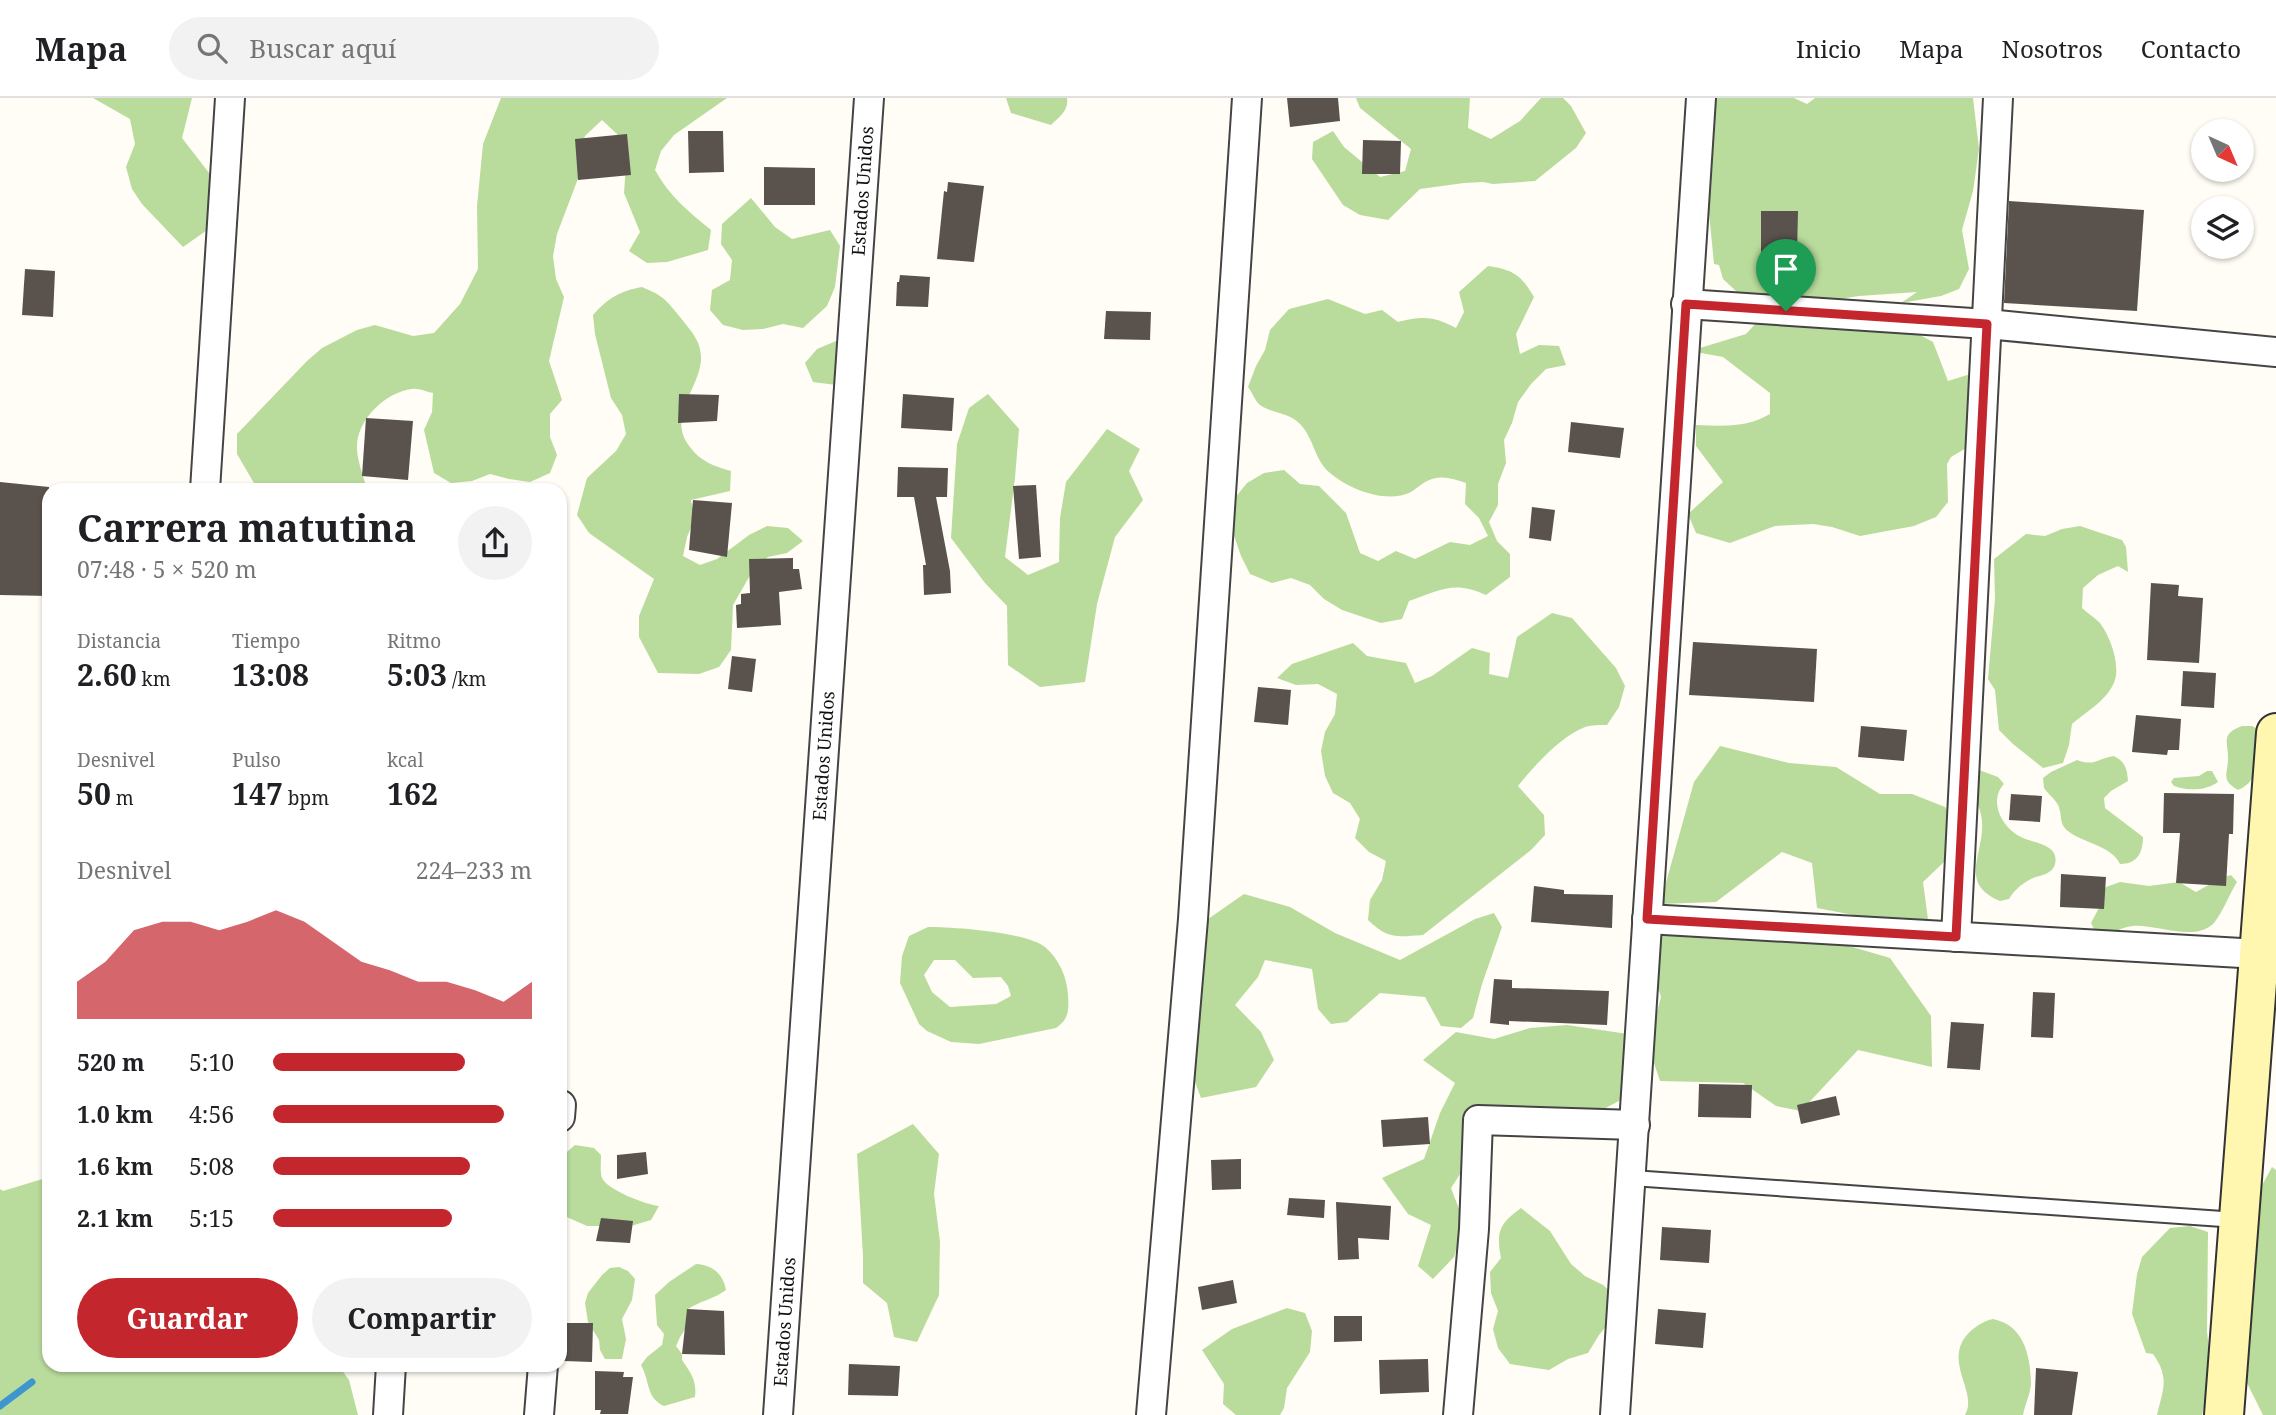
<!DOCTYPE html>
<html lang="es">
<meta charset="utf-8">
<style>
body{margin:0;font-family:"Noto Serif",serif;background:#f2f2f2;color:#202124;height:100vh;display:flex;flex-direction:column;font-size:26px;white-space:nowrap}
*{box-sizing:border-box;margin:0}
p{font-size:23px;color:#757577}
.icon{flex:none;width:38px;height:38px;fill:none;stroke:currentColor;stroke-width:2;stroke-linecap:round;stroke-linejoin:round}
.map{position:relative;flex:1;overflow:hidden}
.side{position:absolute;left:42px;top:385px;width:525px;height:889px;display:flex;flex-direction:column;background:#fff;border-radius:21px;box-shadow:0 2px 5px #0004}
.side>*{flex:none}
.needle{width:46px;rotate:136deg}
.controls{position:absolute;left:2191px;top:21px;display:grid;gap:14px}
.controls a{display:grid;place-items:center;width:63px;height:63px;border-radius:50%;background:#fff;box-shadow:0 2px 5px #0004;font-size:35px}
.pin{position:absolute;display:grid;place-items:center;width:60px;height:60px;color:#fff;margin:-72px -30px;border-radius:50% 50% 50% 0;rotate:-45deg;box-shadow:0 0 7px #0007}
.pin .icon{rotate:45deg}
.round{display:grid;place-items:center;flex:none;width:74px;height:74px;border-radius:37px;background:#f2f2f2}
.head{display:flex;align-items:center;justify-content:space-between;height:119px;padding:0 35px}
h1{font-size:38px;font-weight:700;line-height:52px}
.figures{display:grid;grid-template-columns:repeat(3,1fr);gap:10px;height:119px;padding:7px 35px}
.figures div{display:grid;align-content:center}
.figures b{font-size:30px;font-weight:700}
.figures small{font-size:19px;font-weight:400}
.figures p{font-size:19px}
.chart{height:196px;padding:14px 35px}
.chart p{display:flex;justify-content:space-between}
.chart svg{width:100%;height:126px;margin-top:7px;fill:#c4262e;opacity:.7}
.primary-button{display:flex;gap:14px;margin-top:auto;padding:14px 35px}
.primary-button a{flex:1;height:80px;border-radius:42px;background:#c4262e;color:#fff;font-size:28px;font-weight:700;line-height:80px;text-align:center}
.primary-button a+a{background:#f2f2f2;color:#202124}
ul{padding:0 35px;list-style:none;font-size:23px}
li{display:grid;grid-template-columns:112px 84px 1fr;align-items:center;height:52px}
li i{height:18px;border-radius:9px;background:#c4262e}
header{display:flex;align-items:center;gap:42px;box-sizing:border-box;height:98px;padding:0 35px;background:#fff;border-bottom:2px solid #e0e0e0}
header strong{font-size:33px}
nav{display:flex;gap:38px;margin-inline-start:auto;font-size:24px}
.search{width:490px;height:63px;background:#f2f2f2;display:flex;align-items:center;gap:18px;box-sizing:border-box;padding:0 24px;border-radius:38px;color:#757577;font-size:26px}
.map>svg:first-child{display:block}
</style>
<header>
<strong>Mapa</strong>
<div class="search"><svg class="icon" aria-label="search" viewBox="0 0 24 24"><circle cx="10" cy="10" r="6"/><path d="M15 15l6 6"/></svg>Buscar aquí</div>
<nav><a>Inicio</a><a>Mapa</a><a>Nosotros</a><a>Contacto</a></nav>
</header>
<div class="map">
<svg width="2276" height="1317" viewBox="0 0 2276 1317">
<rect width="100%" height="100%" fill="#fffdf5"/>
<g fill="#b9dc9c" fill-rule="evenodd">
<path d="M93,0H192L182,40L223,93L210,130L183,149L142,106L132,91L126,69L135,46L130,21Z"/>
<path d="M501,0H727L674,37L661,53L655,72C671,100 687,112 711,132L708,152L667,164L647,165L629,153L640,134L624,95L627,53L617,36L602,22L585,38L579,58V78L557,136L553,158L556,181L564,199L549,263L562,302L550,316V339L557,357L550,375L530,384L509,381L490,376L472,383L451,385L434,375L424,332L432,314L433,295C427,294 418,290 412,291C385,294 356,323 357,350C357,363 364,379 367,392H258L237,356V336L307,263L322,250L357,232L375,227L413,238L434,235L460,206L478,171L477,108L483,46Z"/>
<path d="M1006,0H1067C1069,13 1059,19 1051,27L1011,15Z"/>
<path d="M1356,0H1470L1468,30L1491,41L1520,23L1541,0H1563L1571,8L1586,35L1576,50L1535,83L1493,86L1483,84L1464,85L1420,91L1388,122L1360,117L1343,107L1312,61L1313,44L1333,33L1344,49L1380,79L1405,73L1411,51L1360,10Z"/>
<path d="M1707,0H1794L1807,6L1815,0H1973L1979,51L1973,93L1962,132L1969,171L1959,191L1941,198L1901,205L1917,194L1859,198L1819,204L1757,201L1737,194L1723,181L1719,167L1714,166L1706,84L1712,65V47L1705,6Z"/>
<path d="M751,100L775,129L792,141L830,132L840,148L835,189L827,208L803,230L783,226L763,231L743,232L723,227L710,212L712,192L730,182L732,162L721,146L722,126Z"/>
<path d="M1488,168C1514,172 1521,177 1534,199L1516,236L1520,256L1539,247L1559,248L1566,267L1546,271L1531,286L1518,304L1512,325L1504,342L1506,365L1498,386V407L1489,424L1497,443L1510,456V479L1486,497C1454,482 1440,492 1409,503L1402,521L1381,525L1342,512L1324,501L1310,487L1291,480L1272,485L1250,476L1241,458L1228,420L1234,401L1247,385L1264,375L1284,372L1300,386L1319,388L1346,415L1360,455L1378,463L1396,453L1415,461L1450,444L1470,447L1488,438L1479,420L1465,406L1466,385C1452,380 1439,376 1425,384C1420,387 1416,391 1411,394C1387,406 1350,392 1330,375C1314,362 1314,339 1299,325C1289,315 1271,315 1260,307C1255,303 1252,294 1248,289L1256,268L1265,252L1270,232L1289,211L1328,201L1365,216L1382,212L1398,224C1423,218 1433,218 1456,230L1464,214L1459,194Z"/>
<path d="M642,189C664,198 666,202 680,219C690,232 702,243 701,262C699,292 666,319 690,349C701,364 714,368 731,373L730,393L691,402L695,420L687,439L683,458L700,467L717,461L749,437L767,428L788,430L803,443L787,455L768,459L752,474L733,507L731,552L719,569L699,576L658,575L639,539V518L654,481L589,435L577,417L587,380L616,353L626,336L622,317L611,300L595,236L593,217C608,200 620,193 642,189Z"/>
<path d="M1759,222L1894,223L1933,244L1948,283L1993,269L1968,349L1951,359L1947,366L1948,404L1936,419L1914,428L1860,438L1832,429L1813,426L1775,428L1730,445L1696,435L1688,416L1723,384L1696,348V327C1723,328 1746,330 1770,316V295L1723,259L1690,253L1746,236Z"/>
<path d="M836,243L853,253L836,287L813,284L805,265L817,251Z"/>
<path d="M988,296L1019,331L1015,380L1005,459L1028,477L1059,464L1060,420L1066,384L1107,331L1140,351L1129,373L1143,402L1115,439L1097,506L1085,584L1040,589L1008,567L1007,508L985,485L951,440L957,346L969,310Z"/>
<path d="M2080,428L2122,442L2126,449L2128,474L2118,468L2098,477L2083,490L2082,510C2087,515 2094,519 2099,524C2110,537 2120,566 2115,582C2109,601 2086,614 2072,626L2069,647L2063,665L2043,670L2013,646L1999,632L1995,592L1988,581L1995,501L1994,461L2026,436L2045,438L2062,431Z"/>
<path d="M1552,515L1572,520L1616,570L1625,588L1619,609L1607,627C1601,627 1592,627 1585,629C1561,638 1534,668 1518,688L1544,717L1545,737L1531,752L1423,837C1395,839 1388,841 1368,822L1370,802L1382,782L1386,763L1369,754L1355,740L1360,721L1350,705L1333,695L1325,678L1321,653L1325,634L1335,616L1337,596L1318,586L1296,587L1277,580L1292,566L1353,545L1367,558L1406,565L1415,585L1432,578L1472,550L1490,555L1489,576L1508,580L1517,539Z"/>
<path d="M2242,628H2252L2261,633C2258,656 2262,682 2238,692C2219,681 2229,675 2228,658C2227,641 2222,636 2242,628Z"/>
<path d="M1720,648L1789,665L1836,669L1880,696H1912L1945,709L1967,742L1923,784L1929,829L1869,820L1817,810L1812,765L1782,754L1716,804L1660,806L1694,684Z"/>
<path d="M2114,658C2125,664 2127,670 2128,683L2111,693L2104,700L2105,710L2143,739C2143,755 2137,766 2120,766C2112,748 2083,745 2068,733C2058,725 2063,717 2058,707C2055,701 2048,696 2044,690L2043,680L2051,674L2077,662C2095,669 2098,660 2114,658Z"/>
<path d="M1979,672L1998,679L2004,686C1988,703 2002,730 2021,739C2032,745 2060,746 2055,766C2052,778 2037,777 2029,782C2020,787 2014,793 2009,801L2000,803C1957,785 1985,755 1982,723C1981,706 1968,693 1969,676Z"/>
<path d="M2207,673H2212L2218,684C2206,693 2188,693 2174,688L2171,684L2174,680L2199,678Z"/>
<path d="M2231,777L2237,784C2230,795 2221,818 2213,826C2194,844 2155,826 2133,828C2123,829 2112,835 2103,839L2095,833L2091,825L2100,808L2101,798L2106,789L2120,784L2149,788L2179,784L2196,794L2221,780Z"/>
<path d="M1244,796L1290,809L1335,835L1400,862L1475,821L1494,815L1502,829L1482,886L1473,920L1461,930L1441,928L1425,899L1380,895L1347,924L1331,926L1318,911L1312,871L1265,862L1258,879L1235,907L1261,934L1274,962L1256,989L1201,1000L1186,960L1200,918L1191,844L1198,828Z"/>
<path d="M1673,820L1812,837L1890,860L1931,918L1932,969L1858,952L1801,1013L1776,1008L1743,985L1660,983L1648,947L1661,899L1649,859Z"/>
<path d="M928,829C953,829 1027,834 1045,849C1059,861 1067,879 1068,897C1069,912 1069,921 1056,930L979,946L951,944L927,933L919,926L900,885L902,858L909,838ZM934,862H955L973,880L1001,879L1008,888L1011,898L996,906L950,909L932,894L924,877Z"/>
<path d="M1567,927L1628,936L1632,996L1600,1013L1465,1030L1468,1064L1451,1090L1464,1124L1454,1159L1433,1181L1418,1168L1431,1127L1408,1116L1382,1080L1424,1061L1440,1015L1455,985L1423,962L1456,934L1494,941L1530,930Z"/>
<path d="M913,1026L939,1056L934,1096L940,1144L939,1197L917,1244L894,1239L887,1205L863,1185V1158L857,1056Z"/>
<path d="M575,1047L594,1050L601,1057C601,1064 600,1074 602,1080C607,1092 647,1107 659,1108L651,1122L631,1128H587L560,1116V1060Z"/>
<path d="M2272,1069L2276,1072V1317H2263L2246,1283L2242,1263L2253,1104Z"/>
<path d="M49,1079V1267H338L349,1282L358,1317H0V1091L3,1093Z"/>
<path d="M1521,1110L1550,1133L1571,1166L1585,1178L1603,1187L1618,1201L1612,1221L1599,1237L1588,1255L1568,1261L1549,1272L1510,1266L1498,1250L1493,1231L1498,1213L1491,1195L1490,1174L1501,1160C1496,1134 1499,1126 1521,1110Z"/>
<path d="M2190,1128L2208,1134L2207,1234L2212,1274L2202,1317H2157C2163,1291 2170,1280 2153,1256L2146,1255L2132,1216L2137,1176L2142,1159L2170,1130Z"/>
<path d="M696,1166C713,1167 723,1176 726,1192C714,1201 700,1203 688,1211L686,1230L680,1239L676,1248L682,1256V1262C691,1275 697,1283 695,1299L664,1308C646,1300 650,1283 641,1267L647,1259L662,1247L664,1236L657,1227L655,1197L669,1184Z"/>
<path d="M619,1169L628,1173L635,1181L632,1202L622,1221L626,1241L622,1261H605L600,1252L599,1242L588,1224L585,1205L588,1195L602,1177L610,1170Z"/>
<path d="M1287,1210L1305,1215L1312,1233L1310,1254L1287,1290L1284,1310L1280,1317H1236L1223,1306L1224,1286L1202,1252L1232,1231Z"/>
<path d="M1993,1221C2023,1227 2030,1255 2031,1284C2031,1295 2025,1306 2023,1317H1965C1980,1294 1938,1260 1973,1231C1980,1226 1984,1223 1993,1221Z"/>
</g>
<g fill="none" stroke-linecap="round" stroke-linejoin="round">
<path stroke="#3f96cf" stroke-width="7" d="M0,1308L32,1284"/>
</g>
<g fill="#5a524d">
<path d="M1287,0H1338L1340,23L1290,29Z"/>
<path d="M688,33H723L724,74L689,75Z"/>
<path d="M627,36L631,77L578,82L575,41Z"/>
<path d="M1363,42L1401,43L1400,76H1362Z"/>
<path d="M764,69L815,70V107H764Z"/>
<path d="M948,84L984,88L974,164L937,161L944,93L947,94Z"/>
<path d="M2009,103L2144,112L2137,213L2004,205Z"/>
<path d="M1761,113H1798L1797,157L1761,156Z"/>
<path d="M25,171L55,173L53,219L22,217Z"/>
<path d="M900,177L930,179L928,209L896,208L897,184H899Z"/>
<path d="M1106,213L1151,214L1150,242L1104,241Z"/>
<path d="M679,296L719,297L717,323L678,325Z"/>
<path d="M903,296L954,300L952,333L901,330Z"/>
<path d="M366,320L413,323L408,382L362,378Z"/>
<path d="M1571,324L1624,330L1620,360L1568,354Z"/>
<path d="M898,369L948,370L947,399H936L950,473L951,495L924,497L923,467H926L914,399H897Z"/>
<path d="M0,384L49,389V498L0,497Z"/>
<path d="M1036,387L1041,459L1019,461L1013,388Z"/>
<path d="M693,402L732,405L727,459L689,452Z"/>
<path d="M1532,409L1555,412L1551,443L1529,440Z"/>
<path d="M793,460V471H799L802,491L779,494L781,527L737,530L736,507L741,506V496L750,495L749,461Z"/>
<path d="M2151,485L2179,487L2178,498L2203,500L2199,565L2147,562Z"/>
<path d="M1693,544L1817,551L1814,604L1689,597Z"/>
<path d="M732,558L756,561L752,594L728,591Z"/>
<path d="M2183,573L2216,575L2214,610L2181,608Z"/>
<path d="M1258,589L1291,592L1288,627L1254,624Z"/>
<path d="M2136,617L2181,621L2179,652H2168L2167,657L2132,654Z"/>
<path d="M1861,628L1907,632L1904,663L1858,659Z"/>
<path d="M2164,695L2234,696L2233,736H2229L2226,788L2176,785L2180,735H2163Z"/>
<path d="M2011,696L2042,698L2040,724L2009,722Z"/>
<path d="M2061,776L2106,779L2104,811L2060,809Z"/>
<path d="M1534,788L1564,792V796L1613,797L1612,830L1531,824Z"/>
<path d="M1494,881L1512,882V890L1609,893L1607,927L1509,923V927L1490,925Z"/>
<path d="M2033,894L2055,895L2053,940L2031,939Z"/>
<path d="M1951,924L1984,926L1980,972L1947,970Z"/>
<path d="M1699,986L1752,987L1751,1020L1698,1019Z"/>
<path d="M1836,998L1840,1017L1801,1026L1797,1007Z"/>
<path d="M1428,1019L1430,1046L1383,1049L1381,1022Z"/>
<path d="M646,1054L648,1076L617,1081V1057Z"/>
<path d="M1241,1061V1091L1212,1092L1211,1062Z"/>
<path d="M1289,1100L1325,1102L1324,1120L1287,1117Z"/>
<path d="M1336,1104L1391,1108L1389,1142L1358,1140L1359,1161L1338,1162Z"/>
<path d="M601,1120L633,1123L630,1145L596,1143Z"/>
<path d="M1662,1129L1711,1132L1709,1165L1660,1162Z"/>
<path d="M1233,1182L1237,1205L1202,1212L1198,1189Z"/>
<path d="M687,1211L724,1213L725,1257L682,1256Z"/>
<path d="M1658,1211L1706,1215L1703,1250L1655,1246Z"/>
<path d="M1334,1218H1362V1243L1334,1244Z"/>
<path d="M564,1225H593L592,1264L564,1263Z"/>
<path d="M1428,1261L1429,1294L1380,1296L1379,1262Z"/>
<path d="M849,1266L900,1268L898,1298L848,1297Z"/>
<path d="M2036,1270L2078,1274L2072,1317H2034Z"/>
<path d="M595,1273L624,1274L623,1279H633L628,1316H600L601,1312H595Z"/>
</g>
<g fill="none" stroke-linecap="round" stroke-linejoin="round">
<defs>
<path id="lane" d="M1632,1080L2237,1122"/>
<g id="street">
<path d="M1686,206L1987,226L2276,254"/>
<path d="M205,392L230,0"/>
<path d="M1647,821L2259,856"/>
<path d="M1956,839L1998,0"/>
<path d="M560,1019L561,1007"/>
<path d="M388,1317L391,1267"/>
<path d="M539,1317L543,1267"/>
<path d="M778,1317L869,0"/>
<path d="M1151,1317L1193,821L1247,0"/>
<path d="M1458,1317L1474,1131L1478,1022L1635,1027"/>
<path d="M1615,1317L1701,0"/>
</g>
<path id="secondary" d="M2224,1317L2276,635"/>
</defs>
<use href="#lane" stroke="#444" stroke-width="18"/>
<use href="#street" stroke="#444" stroke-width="32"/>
<use href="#secondary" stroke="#333" stroke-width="42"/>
<use href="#lane" stroke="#fff" stroke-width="14"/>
<use href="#street" stroke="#fff" stroke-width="28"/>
<use href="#secondary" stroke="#fff6b0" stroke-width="38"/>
</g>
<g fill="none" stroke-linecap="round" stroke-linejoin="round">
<defs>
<path id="route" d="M1686,206L1987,226L1956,839L1647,821Z"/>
</defs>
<use href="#route" stroke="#fff" stroke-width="14"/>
<use href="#route" stroke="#c4262e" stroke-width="9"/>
</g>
<g text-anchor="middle" stroke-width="7" stroke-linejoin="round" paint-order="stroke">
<g font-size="18" fill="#111" stroke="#fff">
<text transform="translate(863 93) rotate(-86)" y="6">Estados Unidos</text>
<text transform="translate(824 658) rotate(-86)" y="6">Estados Unidos</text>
<text transform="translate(785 1224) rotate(-86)" y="6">Estados Unidos</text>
</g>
</g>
</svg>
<div class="controls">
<a><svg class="needle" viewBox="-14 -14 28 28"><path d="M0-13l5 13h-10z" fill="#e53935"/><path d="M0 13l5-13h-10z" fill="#757577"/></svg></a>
<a><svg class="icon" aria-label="layers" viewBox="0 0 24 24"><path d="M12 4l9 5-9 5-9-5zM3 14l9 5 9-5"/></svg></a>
</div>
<div class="pin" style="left:1786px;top:213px;background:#1e9e55"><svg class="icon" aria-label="arrive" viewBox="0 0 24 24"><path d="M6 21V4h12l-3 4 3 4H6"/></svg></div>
<section class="side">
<div class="head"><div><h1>Carrera matutina</h1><p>07:48 · 5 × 520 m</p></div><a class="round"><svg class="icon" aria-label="share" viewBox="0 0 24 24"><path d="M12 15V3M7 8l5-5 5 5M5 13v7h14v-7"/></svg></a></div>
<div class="figures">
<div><p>Distancia</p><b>2.60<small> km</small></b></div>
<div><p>Tiempo</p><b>13:08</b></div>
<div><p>Ritmo</p><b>5:03<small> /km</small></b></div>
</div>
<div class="figures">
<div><p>Desnivel</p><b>50<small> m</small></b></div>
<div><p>Pulso</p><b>147<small> bpm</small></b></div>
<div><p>kcal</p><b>162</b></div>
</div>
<div class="chart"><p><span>Desnivel</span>224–233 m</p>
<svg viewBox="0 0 160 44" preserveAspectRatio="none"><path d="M0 44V31L10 24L20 13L30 10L40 10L50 13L60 10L70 6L80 10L90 17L100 24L110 27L120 31L130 31L140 34L150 38L160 31V44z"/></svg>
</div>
<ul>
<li><b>520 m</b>5:10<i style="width:74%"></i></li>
<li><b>1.0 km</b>4:56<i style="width:89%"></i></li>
<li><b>1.6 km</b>5:08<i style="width:76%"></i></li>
<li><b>2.1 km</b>5:15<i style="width:69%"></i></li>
</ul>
<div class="primary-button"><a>Guardar</a><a>Compartir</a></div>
</section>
</div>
